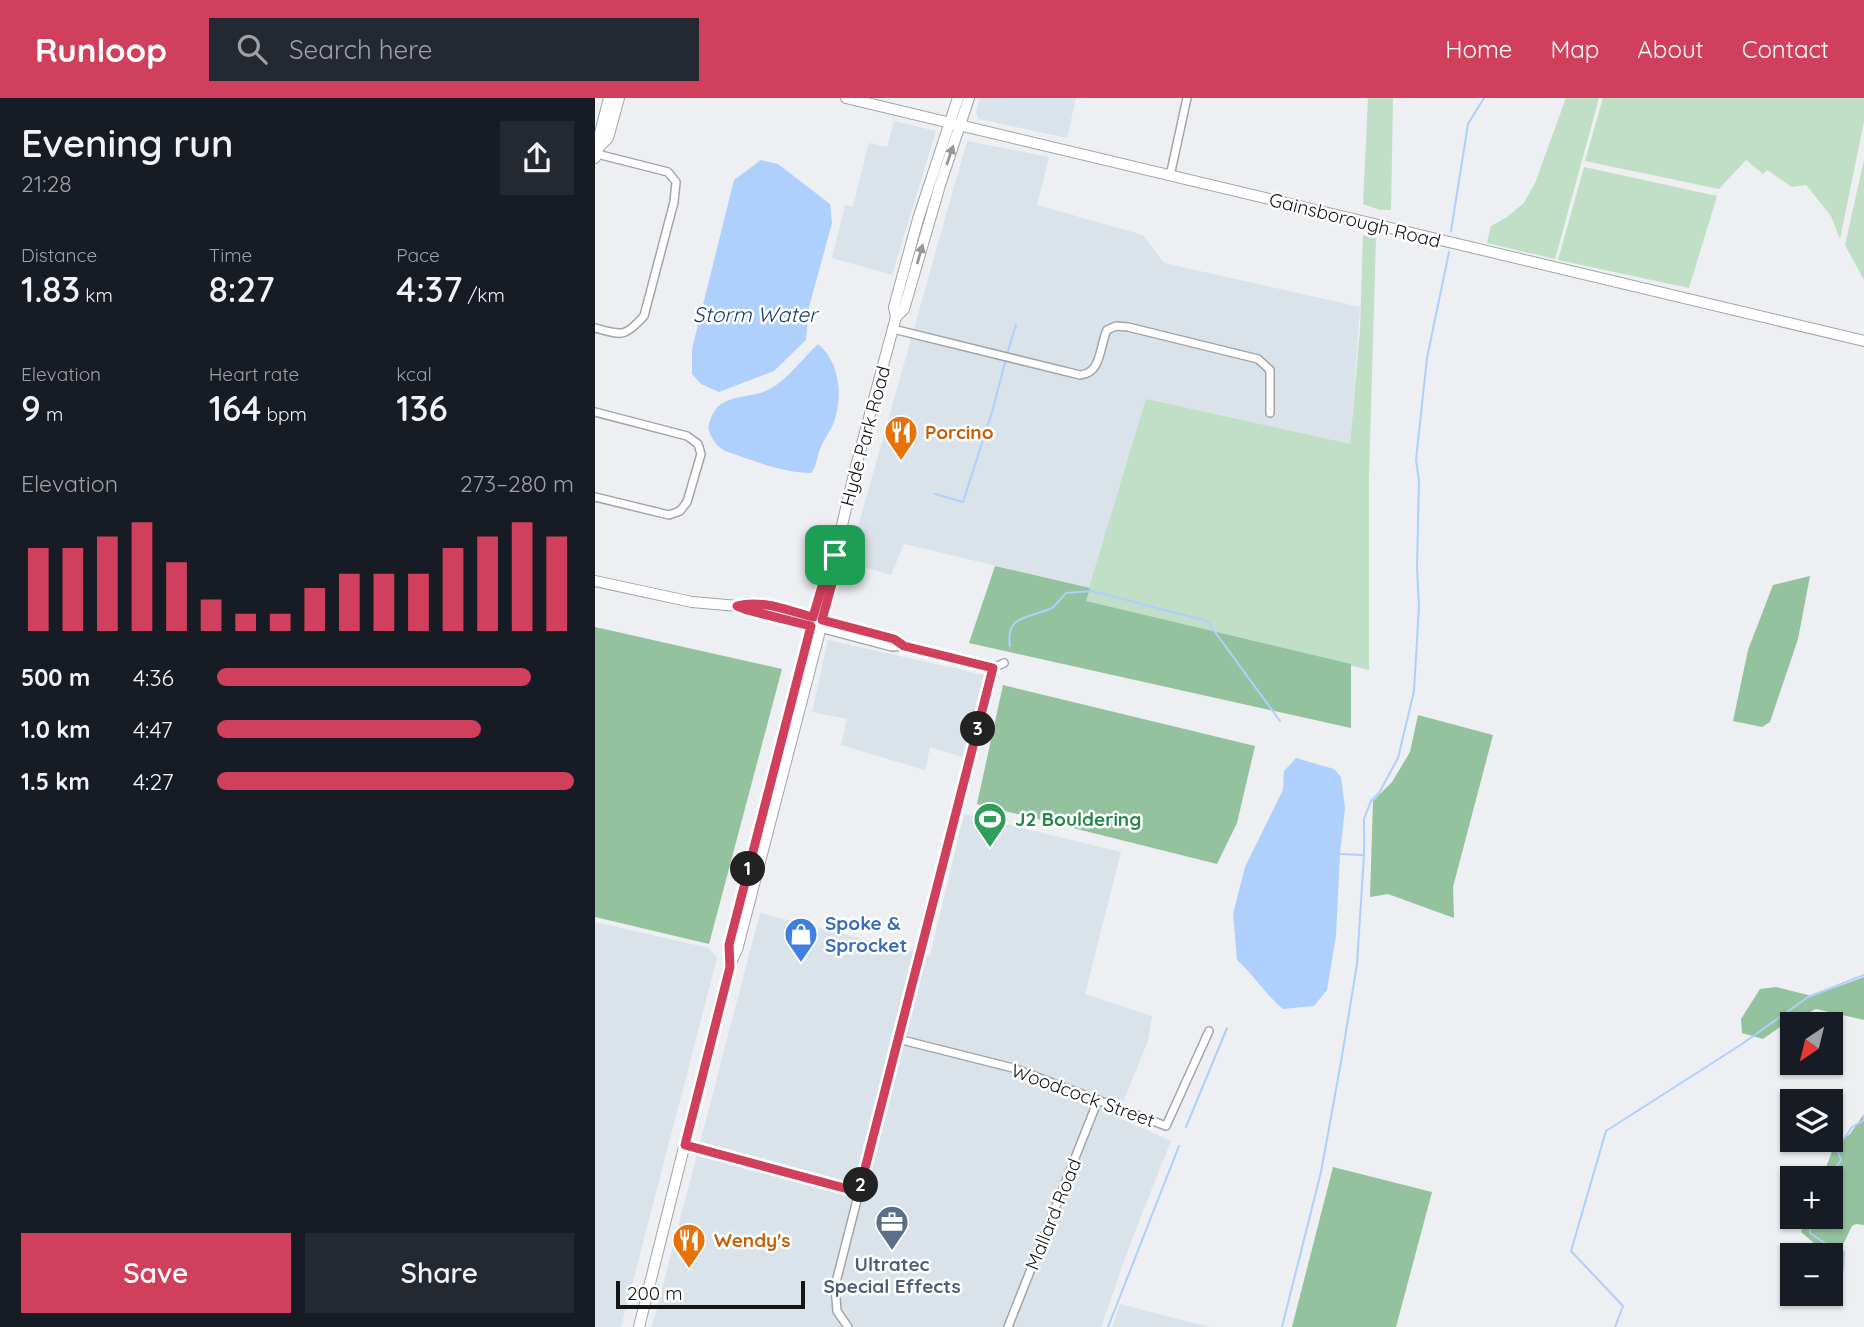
<!DOCTYPE html>
<meta charset="utf-8">
<style>
body{margin:0;font-family:Quicksand,sans-serif;background:#242831;color:#f1f3f6;height:100vh;display:flex;flex-direction:column;font-size:26px;white-space:nowrap}
*{box-sizing:border-box;margin:0}
p{font-size:23px;color:#9ea1a6}
.icon{flex:none;width:38px;height:38px;fill:none;stroke:currentColor;stroke-width:2;stroke-linecap:round;stroke-linejoin:round}
.map{position:relative;flex:1;overflow:hidden}
.drawer{display:flex;flex-direction:column;background:#171b24;width:595px}
.drawer>*{flex:none}
.needle{width:46px;rotate:215deg}
.buttons{position:absolute;left:1185px;top:914px;display:grid;gap:14px}
.buttons a{display:grid;place-items:center;width:63px;height:63px;border-radius:0px;background:#171b24;box-shadow:0 2px 5px #0004;font-size:35px}
.scale{position:absolute;left:21px;bottom:18px;width:189px;box-sizing:border-box;padding-left:7px;border:4px solid #151516;border-top:0;font-size:19px;line-height:24px;white-space:nowrap;color:#151516;-webkit-text-stroke:5px #fff;paint-order:stroke}
.pin{position:absolute;display:grid;place-items:center;width:60px;height:60px;color:#fff;margin:-30px;border-radius:14px;box-shadow:0 4px 10px #0006}
.km{position:absolute;width:35px;height:35px;margin:-18px;border-radius:50%;background:#222;color:#fff;font-size:19px;line-height:35px;text-align:center}
.round{display:grid;place-items:center;flex:none;width:74px;height:74px;border-radius:0px;background:#242831}
.head{display:flex;align-items:center;justify-content:space-between;height:119px;padding:0 21px}
h1{font-size:38px;font-weight:600;line-height:52px}
.figures{display:grid;grid-template-columns:repeat(3,1fr);gap:10px;height:119px;padding:7px 21px}
.figures div{display:grid;align-content:center}
.figures b{font-size:35px;font-weight:600}
.figures small{font-size:19px;font-weight:400}
.figures p{font-size:19px}
.chart{height:196px;padding:14px 21px}
.chart p{display:flex;justify-content:space-between}
.chart svg{width:100%;height:126px;margin-top:7px;stroke:#d0405c;stroke-width:6}
.primary-button{display:flex;gap:14px;margin-top:auto;padding:14px 21px}
.primary-button a{flex:1;height:80px;border-radius:0px;background:#d0405c;color:#fff;font-size:28px;font-weight:600;line-height:80px;text-align:center}
.primary-button a+a{background:#242831;color:#f1f3f6}
ul{padding:0 21px;list-style:none;font-size:23px}
li{display:grid;grid-template-columns:112px 84px 1fr;align-items:center;height:52px}
li i{height:18px;border-radius:9px;background:#d0405c}
header{display:flex;align-items:center;gap:42px;box-sizing:border-box;height:98px;padding:0 35px;background:#d0405c;color:#fff}
header strong{font-size:33px}
nav{display:flex;gap:38px;margin-inline-start:auto;font-size:24px}
.search{width:490px;height:63px;background:#242831;display:flex;align-items:center;gap:18px;box-sizing:border-box;padding:0 24px;border-radius:0px;color:#9ea1a6;font-size:26px}
main{display:flex;flex:1;min-height:0}
.map>svg:first-child{display:block}
</style>
<header>
<strong>Runloop</strong>
<div class="search"><svg class="icon" aria-label="search" viewBox="0 0 24 24"><circle cx="10" cy="10" r="6"/><path d="M15 15l6 6"/></svg>Search here</div>
<nav><a>Home</a><a>Map</a><a>About</a><a>Contact</a></nav>
</header>
<main>
<section class="drawer">
<div class="head"><div><h1>Evening run</h1><p>21:28</p></div><a class="round"><svg class="icon" aria-label="share" viewBox="0 0 24 24"><path d="M12 15V3M7 8l5-5 5 5M5 13v7h14v-7"/></svg></a></div>
<div class="figures">
<div><p>Distance</p><b>1.83<small> km</small></b></div>
<div><p>Time</p><b>8:27</b></div>
<div><p>Pace</p><b>4:37<small> /km</small></b></div>
</div>
<div class="figures">
<div><p>Elevation</p><b>9<small> m</small></b></div>
<div><p>Heart rate</p><b>164<small> bpm</small></b></div>
<div><p>kcal</p><b>136</b></div>
</div>
<div class="chart"><p><span>Elevation</span>273–280 m</p>
<svg viewBox="0 0 160 44" preserveAspectRatio="none"><path d="M5 44V15M15 44V15M25 44V11M35 44V6M45 44V20M55 44V33M65 44V38M75 44V38M85 44V29M95 44V24M105 44V24M115 44V24M125 44V15M135 44V11M145 44V6M155 44V11"/></svg>
</div>
<ul>
<li><b>500 m</b>4:36<i style="width:88%"></i></li>
<li><b>1.0 km</b>4:47<i style="width:74%"></i></li>
<li><b>1.5 km</b>4:27<i style="width:100%"></i></li>
</ul>
<div class="primary-button"><a>Save</a><a>Share</a></div>
</section>
<div class="map">
<svg width="1269" height="1229" viewBox="0 0 1269 1229">
<rect width="100%" height="100%" fill="#edeff2"/>
<g fill="#dae3ea">
<path d="M385,0H481L472,40L384,21L381,14Z"/>
<path d="M299,23L341,33L297,177L237,160L250,107L258,109L274,45L292,49Z"/>
<path d="M372,43L454,59L442,107L548,137L569,165L765,209L755,346L495,490L309,446L296,477L253,464Z"/>
<path d="M233,542L389,577L367,659L335,649L330,672L246,647L252,621L217,614Z"/>
<path d="M369,716L526,754L490,896L557,918L553,943L522,1019L576,1043L537,1141L506,1229H57L165,815L335,858Z"/>
<path d="M0,824L114,850L122,860L26,1229H0Z"/>
<path d="M525,1206L614,1229H517Z"/>
</g>
<g fill="#c1dec6">
<path d="M773,0H798L796,112H785L768,106Z"/>
<path d="M971,0H1004L960,161L892,145L896,128L912,119L929,105L940,85Z"/>
<path d="M1008,0H1269V23L1245,141L1236,118L1211,87L1197,89L1172,72L1168,76L1151,62L1124,91L990,63Z"/>
<path d="M1269,62V182L1250,147Z"/>
<path d="M989,69L1122,98L1094,190L963,162Z"/>
<path d="M768,137L781,140L774,378V572L490,503L551,301L755,346L765,231Z"/>
</g>
<g fill="#94c29e">
<path d="M400,468L495,490L491,503L756,566V630L374,545Z"/>
<path d="M1215,478L1203,541L1175,624L1167,629L1138,623L1153,552L1178,487Z"/>
<path d="M0,529L187,571L114,846L0,819Z"/>
<path d="M408,587L660,648L642,725L622,766L382,706Z"/>
<path d="M823,617L898,637L858,789L859,820L793,796L775,799L778,703L797,684L815,654Z"/>
<path d="M1269,879V922L1221,911L1185,929L1168,941L1147,935L1146,921L1165,891L1181,889L1217,898Z"/>
<path d="M1269,1016V1127L1261,1126L1257,1128L1241,1161L1227,1152L1206,1134L1212,1118H1236V1080H1227L1239,1048L1255,1036Z"/>
<path d="M738,1069L837,1094L801,1229H697Z"/>
</g>
<g fill="#afd0fc">
<path d="M166,62L183,66L235,106L237,125L214,209L211,242L179,273L124,294L106,286L97,276V251L139,82Z"/>
<path d="M223,246C245,264 248,298 239,324C236,332 229,341 226,349C221,359 223,366 216,375C189,375 159,363 133,354C124,351 118,344 115,335C112,329 114,326 116,320C125,294 155,302 175,291C193,281 208,260 223,246Z"/>
<path d="M701,660L739,671L746,679L750,710L745,756L741,838L732,892L719,908L688,911C671,897 659,877 642,862L638,816L650,769L688,692L689,673Z"/>
</g>
<g fill="none" stroke-linecap="round" stroke-linejoin="round">
<g stroke="#afd0fc" stroke-width="2">
<path d="M856,133L873,26L889,0"/>
<path d="M412,256L421,227"/>
<path d="M340,396L368,404L397,314L411,261"/>
<path d="M415,548C410,517 434,520 455,511C461,508 466,500 471,495L497,493L612,523L685,623"/>
<path d="M745,756L768,757"/>
<path d="M591,1029L632,930"/>
<path d="M1234,1080L1246,1062L1242,1051L1257,1029L1269,1022V1018"/>
<path d="M1219,1118L1215,1128V1135L1234,1148L1249,1154L1248,1172L1237,1179"/>
<path d="M513,1229L584,1048"/>
<path d="M687,1229L726,1074L746,964L762,866L769,757V721L776,703L784,695L803,660L819,593L824,508L822,470L824,383L821,362L832,260L854,154"/>
<path d="M1020,1229L1028,1208L976,1153L1011,1033L1147,946L1213,899L1269,877"/>
</g>
<defs>
<g id="street">
<path d="M575,78L592,0"/>
<path d="M0,230C27,237 29,240 49,218L79,104L81,84L73,74L2,56"/>
<path d="M298,231L485,277C507,275 504,249 512,232L521,228L533,229L663,261L675,272V315"/>
<path d="M0,314L92,338L103,346L106,356L92,404L85,413L74,417L0,399"/>
<path d="M227,522L299,541L309,547"/>
<path d="M225,530L297,549L309,548L398,570"/>
<path d="M398,570L409,565"/>
<path d="M303,941L418,970L571,1028L614,933"/>
<path d="M90,1047L264,1094"/>
<path d="M253,1229L242,1213L240,1188L398,570"/>
<path d="M413,1229L503,1002"/>
</g>
<g id="secondary">
<path d="M251,0L1269,243"/>
<path d="M4,49V39L14,0"/>
<path d="M0,60L4,49L13,40L24,0"/>
<path d="M301,219L309,211L345,87L374,0"/>
<path d="M0,483L97,504L143,508L154,505L163,506L222,521"/>
<path d="M143,508L151,512L219,529"/>
<path d="M135,865L134,847L216,528L232,471L239,458"/>
<path d="M44,1229L135,866L142,852L241,471L240,457L261,368L301,219L299,209L323,121L363,0"/>
</g>
</defs>
<use href="#street" stroke="#a2a5a7" stroke-width="10"/>
<use href="#secondary" stroke="#a2a5a7" stroke-width="12"/>
<use href="#street" stroke="#fff" stroke-width="7"/>
<use href="#secondary" stroke="#fff" stroke-width="10"/>
</g>
<defs><path id="oneway-solid" d="M-6-.8H1V-3.2L6.5 0L1 3.2V.8H-6Z" transform="scale(1.75)"/></defs>
<g fill="#969696">
<use href="#oneway-solid" transform="translate(355 57) rotate(-71)"/>
<use href="#oneway-solid" transform="translate(325 156) rotate(-74)"/>
</g>
<g fill="none" stroke-linecap="round" stroke-linejoin="round">
<defs>
<path id="route" d="M240,457L241,471L227,522L299,541L309,548L398,570L264,1094L90,1047L135,869L134,847L216,528L152,512L142,508C167,501 194,513 218,519L232,471Z"/>
</defs>
<use href="#route" stroke="#fff" stroke-width="14"/>
<use href="#route" stroke="#d0405c" stroke-width="9"/>
</g>
<defs>
<symbol id="restaurant-pin" viewBox="-11 -11 22 30"><path d="M0 17L-7.5 6A9.5 9.5 0 1 1 7.5 6Z" fill="#e8710a" stroke="#fff"/><path d="M-5-6h1v4h1v-4h1v4h1v-4h1v5L-1.5 .5V6h-2V.5L-5-1ZM5-6V6H3V1.5H1.5Q1.5-4 5-6Z" fill="#fff"/></symbol>
<symbol id="stadium-pin" viewBox="-11 -11 22 30"><path d="M0 17L-7.5 6A9.5 9.5 0 1 1 7.5 6Z" fill="#2e9e5b" stroke="#fff"/><path d="M0-5a6.5 5 0 1 0 0 10a6.5 5 0 1 0 0-10ZM-3.5-1.8h7v3.6h-7Z" fill="#fff"/></symbol>
<symbol id="shop-pin" viewBox="-11 -11 22 30"><path d="M0 17L-7.5 6A9.5 9.5 0 1 1 7.5 6Z" fill="#3f7fe0" stroke="#fff"/><path d="M-5-2.5h2.3a2.7 3.5 0 0 1 5.4 0H5L5.5 6h-11ZM-1.5-2.5h3a1.5 2.3 0 0 0-3 0Z" fill="#fff"/></symbol>
<symbol id="office-pin" viewBox="-11 -11 22 30"><path d="M0 17L-7.5 6A9.5 9.5 0 1 1 7.5 6Z" fill="#5c6f8a" stroke="#fff"/><path d="M-6-3h4V-5.5h4V-3h4V5H-6ZM-1-4.5V-3h2v-1.5ZM-6 0V1H6V0Z" fill="#fff"/></symbol>
</defs>
<g fill-rule="evenodd">
<use href="#restaurant-pin" x="287" y="315" width="38" height="52"/>
<use href="#stadium-pin" x="376" y="702" width="38" height="52"/>
<use href="#shop-pin" x="187" y="817" width="38" height="52"/>
<use href="#office-pin" x="278" y="1105" width="38" height="52"/>
<use href="#restaurant-pin" x="75" y="1123" width="38" height="52"/>
</g>
<g text-anchor="middle" stroke-width="5" stroke-linejoin="round" paint-order="stroke">
<g font-size="19" fill="#151516" stroke="#fff">
<text transform="translate(760 122) rotate(14)" y="7">Gainsborough Road</text>
<text transform="translate(270 338) rotate(-75)" y="7">Hyde Park Road</text>
<text transform="translate(488 997) rotate(20)" y="7">Woodcock Street</text>
<text transform="translate(458 1116) rotate(-68)" y="7">Mallard Road</text>
</g>
<g font-size="19" font-weight="bold" fill="#c56008" stroke="#fff" text-anchor="start">
<text x="330" y="341">Porcino</text>
<text x="119" y="1149">Wendy's</text>
</g>
<g font-size="19" font-weight="bold" fill="#27864d" stroke="#fff" text-anchor="start">
<text x="420" y="728">J2 Bouldering</text>
</g>
<g font-size="19" font-weight="bold" fill="#366cbe" stroke="#fff" text-anchor="start">
<text x="230" y="832">Spoke &amp;<tspan x="230" dy="22">Sprocket</tspan></text>
</g>
<g font-size="19" font-weight="bold" fill="#4e5e75" stroke="#fff">
<text x="297" y="1173">Ultratec<tspan x="297" dy="22">Special Effects</tspan></text>
</g>
<g font-size="21" font-style="italic" fill="#144073" stroke="#fff">
<text x="160" y="224">Storm Water</text>
</g>
</g>
</svg>
<div class="buttons">
<a><svg class="needle" viewBox="-14 -14 28 28"><path d="M0-13l5 13h-10z" fill="#e53935"/><path d="M0 13l5-13h-10z" fill="#9ea1a6"/></svg></a>
<a><svg class="icon" aria-label="layers" viewBox="0 0 24 24"><path d="M12 4l9 5-9 5-9-5zM3 14l9 5 9-5"/></svg></a>
<a>+</a>
<a>−</a>
</div>
<div class="scale">200 m</div>
<div class="pin" style="left:240px;top:457px;background:#1e9e55"><svg class="icon" aria-label="arrive" viewBox="0 0 24 24"><path d="M6 21V4h12l-3 4 3 4H6"/></svg></div>
<b class="km" style="left:153px;top:771px">1</b>
<b class="km" style="left:266px;top:1087px">2</b>
<b class="km" style="left:383px;top:631px">3</b>
</div>
</main>
